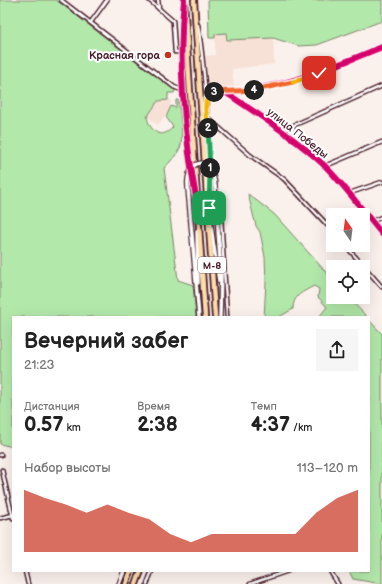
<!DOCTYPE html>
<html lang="ru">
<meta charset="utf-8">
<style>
body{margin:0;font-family:"Balsamiq Sans",sans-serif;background:#f6f6f6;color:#222;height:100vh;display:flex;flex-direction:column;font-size:15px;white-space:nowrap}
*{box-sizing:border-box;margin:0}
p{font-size:13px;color:#767676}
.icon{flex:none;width:22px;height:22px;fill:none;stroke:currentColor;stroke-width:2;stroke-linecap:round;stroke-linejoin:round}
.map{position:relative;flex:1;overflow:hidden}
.panel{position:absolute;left:12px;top:316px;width:358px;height:256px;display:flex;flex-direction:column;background:#fff;border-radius:0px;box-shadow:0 4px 16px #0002}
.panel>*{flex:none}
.needle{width:26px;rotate:346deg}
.controls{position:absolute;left:326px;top:208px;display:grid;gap:8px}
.controls a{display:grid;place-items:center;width:44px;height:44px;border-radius:0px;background:#fff;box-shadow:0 4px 16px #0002;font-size:20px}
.pin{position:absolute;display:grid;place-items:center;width:34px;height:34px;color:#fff;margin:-17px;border-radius:8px;box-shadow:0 2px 6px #0006}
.km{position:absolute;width:20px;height:20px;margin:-10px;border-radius:50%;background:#222;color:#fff;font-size:11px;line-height:20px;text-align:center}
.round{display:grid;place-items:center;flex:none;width:42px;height:42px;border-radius:0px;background:#f6f6f6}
.headline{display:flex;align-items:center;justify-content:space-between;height:68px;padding:0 12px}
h1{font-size:22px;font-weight:700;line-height:30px}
.stats{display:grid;grid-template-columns:repeat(3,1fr);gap:6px;height:68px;padding:4px 12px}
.stats div{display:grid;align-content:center}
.stats b{font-size:20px;font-weight:700}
.stats small{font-size:11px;font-weight:400}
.stats p{font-size:11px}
.chart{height:112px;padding:8px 12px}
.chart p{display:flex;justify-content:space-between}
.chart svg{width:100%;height:72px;margin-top:4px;fill:#c8321e;opacity:.7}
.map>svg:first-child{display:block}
</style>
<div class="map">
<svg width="382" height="584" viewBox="0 0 382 584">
<rect width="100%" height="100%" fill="#fbf1ec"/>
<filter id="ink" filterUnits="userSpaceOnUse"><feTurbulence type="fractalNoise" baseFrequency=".025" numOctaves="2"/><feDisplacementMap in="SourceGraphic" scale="8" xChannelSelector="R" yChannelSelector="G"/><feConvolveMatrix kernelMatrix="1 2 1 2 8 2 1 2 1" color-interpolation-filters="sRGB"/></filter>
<g filter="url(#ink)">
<g fill="#f7e0d5">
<path d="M227,33V40L273,38L274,63V64L232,69L234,87L212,89L209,87L205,56L215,55V34Z"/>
<path d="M170,99L171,101L169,110L158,125L147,117L158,101Z"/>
</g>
<g fill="#b2e8aa" stroke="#7e846a">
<path d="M0,0H56L175,90L174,93H168V100L158,101L147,117C150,131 161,141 173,127L166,117L171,106L176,108V100H178C180,110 184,139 180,148C176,156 170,162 164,168L178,280L193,285L196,317H13V447L0,444Z"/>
<path d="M208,0H382V21L317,45L299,46L273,38L227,40L226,33L215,34V38H209Z"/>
<path d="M248,194L274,214L333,280V297H348L367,317H319L327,307L318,297L319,289L314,286C303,292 293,295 293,309L279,317H264L266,282L265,257L260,232L256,226Z"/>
<path d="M369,320L382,334V584L353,579L349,571H369Z"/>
</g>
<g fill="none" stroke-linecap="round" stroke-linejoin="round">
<defs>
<g id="street">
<path d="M61,0L174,87L184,91"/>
<path d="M149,0L173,21L175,52H181"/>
<path d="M158,0L159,9"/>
<path d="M183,13L181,52L189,159L194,187"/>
<path d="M91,22L107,0"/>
<path d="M198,25C203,55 205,84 207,113C209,143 211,172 209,202"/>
<path d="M206,87L210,91C220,93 231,92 241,91C291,86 336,66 382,47"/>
<path d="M225,92C259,115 295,138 325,166C346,187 363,211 382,234"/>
<path d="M208,118L250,155L284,179L333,231"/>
<path d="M281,131L382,86"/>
<path d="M325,166L382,142"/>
<path d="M350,193L382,182"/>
<path d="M221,218L227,317"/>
<path d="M372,221L382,217"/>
<path d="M345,245L382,287"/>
<path d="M0,455H1"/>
<path d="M2,470L13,518"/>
<path d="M0,518L13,515"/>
<path d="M25,571L28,584"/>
<path d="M330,571L338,584"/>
<path d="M147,584L152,571"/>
<path d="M250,584L288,571"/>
</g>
<g id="secondary">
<path d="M215,186L221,274L220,317"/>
<path d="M188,188L199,317"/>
<path d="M210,220L219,281"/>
<path d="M197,231L198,283"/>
<path d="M119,584L124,571"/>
</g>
<g id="highway">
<path d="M184,0L205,317"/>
<path d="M194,0L215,317"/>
<path d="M126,584L131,571"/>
<path d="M136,584L141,571"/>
</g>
</defs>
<use href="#street" stroke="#4a1f2b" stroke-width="5.5"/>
<use href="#secondary" stroke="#4a1f2b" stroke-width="6"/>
<use href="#highway" stroke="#4a1f2b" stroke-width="8"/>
<use href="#street" stroke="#fff" stroke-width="2.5"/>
<use href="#secondary" stroke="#fff" stroke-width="3.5"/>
<use href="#highway" stroke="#fddcac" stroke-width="4.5"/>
<defs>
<path id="secondary-bridge" d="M188,188C185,157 213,154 215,186"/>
</defs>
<use href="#secondary-bridge" stroke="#4a1f2b" stroke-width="6" stroke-linecap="butt"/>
<use href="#secondary-bridge" stroke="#fff" stroke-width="3.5"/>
<defs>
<g id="cycleway">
<path d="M184,0C177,69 185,140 198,208"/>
<path d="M214,92C276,92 326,70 382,47"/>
<path d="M225,92C259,115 295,138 325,166C346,187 363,211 382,234"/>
</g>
</defs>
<use href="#cycleway" stroke="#fff" stroke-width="8"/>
<use href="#cycleway" stroke="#d6006c" stroke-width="6"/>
</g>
</g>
<g fill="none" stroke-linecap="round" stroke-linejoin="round" filter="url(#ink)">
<defs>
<path id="split-1" d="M209,208L210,168"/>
<path id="split-2" d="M208,128L210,168"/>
<path id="split-3" d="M208,128C207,116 201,98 214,92"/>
<path id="split-4" d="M214,92L254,90"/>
<path id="split-5" d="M254,90L293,82"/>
<path id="split-6" d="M293,82L319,73"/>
</defs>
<use href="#split-1" stroke="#fff" stroke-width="8"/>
<use href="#split-2" stroke="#fff" stroke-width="8"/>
<use href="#split-3" stroke="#fff" stroke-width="8"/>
<use href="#split-4" stroke="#fff" stroke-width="8"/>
<use href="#split-5" stroke="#fff" stroke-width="8"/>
<use href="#split-6" stroke="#fff" stroke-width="8"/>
<use href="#split-1" stroke="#22a559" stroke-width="5"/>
<use href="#split-2" stroke="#22a559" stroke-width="5"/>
<use href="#split-3" stroke="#f5b400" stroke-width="5"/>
<use href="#split-4" stroke="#f0652b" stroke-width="5"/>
<use href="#split-5" stroke="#f0652b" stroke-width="5"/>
<use href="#split-6" stroke="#f5b400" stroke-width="5"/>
</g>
<circle fill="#c8321e" stroke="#fff" stroke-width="1.5" cx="168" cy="55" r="4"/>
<g text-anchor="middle" stroke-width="4" stroke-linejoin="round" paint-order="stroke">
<rect fill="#fff" stroke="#80626b" stroke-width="1" x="198" y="257" width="28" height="16" rx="3"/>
<g font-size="10" font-weight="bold" fill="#4a1f2b">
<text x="212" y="269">М-8</text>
</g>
<g font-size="11" font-weight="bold" fill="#4a1f2b" stroke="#fff" text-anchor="end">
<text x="160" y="59">Красная гора</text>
</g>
<g font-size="11" fill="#4a1f2b" stroke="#fff">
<text transform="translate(298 133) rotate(38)" y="4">улица Победы</text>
</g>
</g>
</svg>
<div class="controls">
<a><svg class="needle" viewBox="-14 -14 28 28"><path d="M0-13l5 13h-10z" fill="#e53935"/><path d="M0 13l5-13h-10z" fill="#767676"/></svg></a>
<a><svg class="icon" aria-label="locate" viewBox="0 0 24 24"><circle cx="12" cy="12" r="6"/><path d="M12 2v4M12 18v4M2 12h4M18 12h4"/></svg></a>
</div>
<div class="pin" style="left:209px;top:208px;background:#1e9e55"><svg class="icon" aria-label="arrive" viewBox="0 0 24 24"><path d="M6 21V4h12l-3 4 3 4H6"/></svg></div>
<div class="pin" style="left:319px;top:73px;background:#d93025"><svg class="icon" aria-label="check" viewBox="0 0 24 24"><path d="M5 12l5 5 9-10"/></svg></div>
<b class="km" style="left:210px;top:168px">1</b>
<b class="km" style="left:208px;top:128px">2</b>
<b class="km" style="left:214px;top:92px">3</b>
<b class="km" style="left:254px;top:90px">4</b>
<section class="panel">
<div class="headline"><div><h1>Вечерний забег</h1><p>21:23</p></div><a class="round"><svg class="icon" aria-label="share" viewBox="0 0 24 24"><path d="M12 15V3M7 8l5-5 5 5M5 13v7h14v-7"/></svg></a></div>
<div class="stats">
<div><p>Дистанция</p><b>0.57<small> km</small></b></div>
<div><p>Время</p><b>2:38</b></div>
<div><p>Темп</p><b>4:37<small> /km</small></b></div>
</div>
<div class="chart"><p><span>Набор высоты</span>113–120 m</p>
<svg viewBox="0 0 160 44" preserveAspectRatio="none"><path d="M0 44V6L10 11L20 15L30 20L40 15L50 20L60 24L70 33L80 38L90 33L100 33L110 33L120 33L130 33L140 20L150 11L160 6V44z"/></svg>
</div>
</section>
</div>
